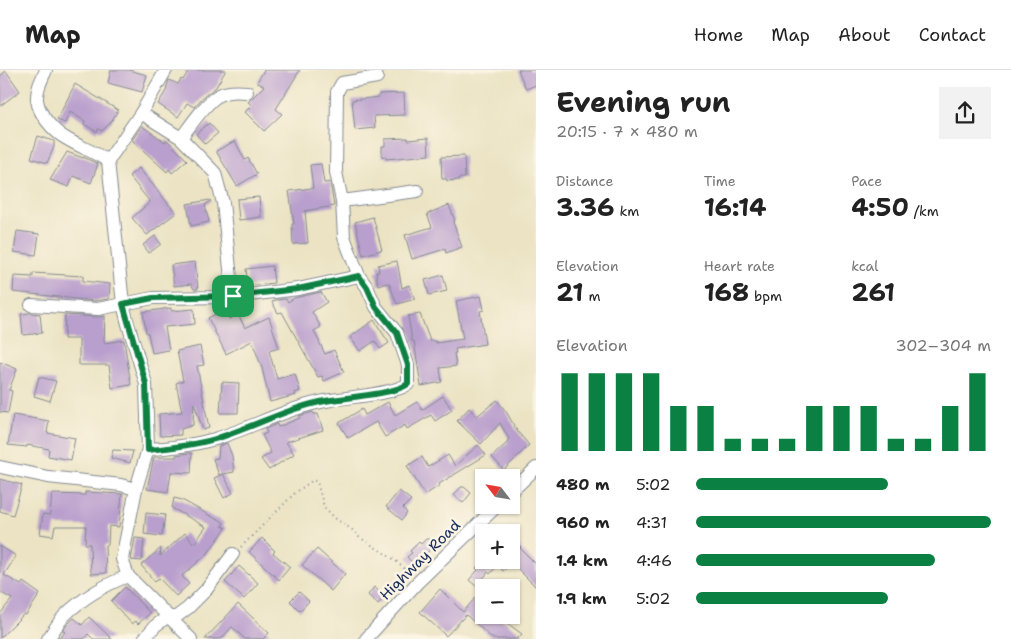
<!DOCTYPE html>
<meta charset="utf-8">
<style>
body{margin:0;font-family:"Shantell Sans",sans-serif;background:#f2f2f2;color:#222;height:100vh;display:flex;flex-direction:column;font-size:19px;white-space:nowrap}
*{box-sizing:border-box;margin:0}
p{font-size:16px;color:#767676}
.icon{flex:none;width:28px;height:28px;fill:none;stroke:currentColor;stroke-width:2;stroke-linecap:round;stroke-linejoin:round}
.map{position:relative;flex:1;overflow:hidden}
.details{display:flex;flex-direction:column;background:#fff;width:475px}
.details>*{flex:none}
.needle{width:32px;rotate:301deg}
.buttons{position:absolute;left:475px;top:399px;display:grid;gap:10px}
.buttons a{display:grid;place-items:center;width:45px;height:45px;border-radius:0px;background:#fff;box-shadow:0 1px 4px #0004;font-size:25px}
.pin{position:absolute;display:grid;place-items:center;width:42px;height:42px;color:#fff;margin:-21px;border-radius:10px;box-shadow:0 2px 8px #0006}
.round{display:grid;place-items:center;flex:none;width:52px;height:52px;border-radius:0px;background:#f2f2f2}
.overview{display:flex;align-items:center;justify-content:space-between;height:85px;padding:0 20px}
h1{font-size:28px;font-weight:700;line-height:38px}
.stats{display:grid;grid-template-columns:repeat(3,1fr);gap:8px;height:85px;padding:5px 20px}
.stats div{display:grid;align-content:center}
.stats b{font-size:25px;font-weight:700}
.stats small{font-size:14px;font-weight:400}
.stats p{font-size:14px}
.chart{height:140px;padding:10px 20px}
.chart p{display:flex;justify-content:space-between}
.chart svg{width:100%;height:90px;margin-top:5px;stroke:#0b8043;stroke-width:6}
ul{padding:0 20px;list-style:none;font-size:16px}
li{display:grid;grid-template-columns:80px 60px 1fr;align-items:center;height:38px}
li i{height:12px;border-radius:6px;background:#0b8043}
header{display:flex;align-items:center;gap:30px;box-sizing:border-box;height:70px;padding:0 25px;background:#fff;border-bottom:1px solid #e0e0e0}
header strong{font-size:24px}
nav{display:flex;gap:28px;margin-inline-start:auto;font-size:18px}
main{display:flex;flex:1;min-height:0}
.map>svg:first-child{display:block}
</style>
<header>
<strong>Map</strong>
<nav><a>Home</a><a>Map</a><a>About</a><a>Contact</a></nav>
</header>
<main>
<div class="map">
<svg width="536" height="569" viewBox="0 0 536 569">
<rect width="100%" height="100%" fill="#fcf5e5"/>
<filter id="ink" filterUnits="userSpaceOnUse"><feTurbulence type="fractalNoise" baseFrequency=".02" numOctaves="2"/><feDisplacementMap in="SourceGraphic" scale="10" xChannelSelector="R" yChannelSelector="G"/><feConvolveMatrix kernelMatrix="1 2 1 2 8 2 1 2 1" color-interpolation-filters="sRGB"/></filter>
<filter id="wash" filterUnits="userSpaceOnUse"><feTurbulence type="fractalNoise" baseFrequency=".0096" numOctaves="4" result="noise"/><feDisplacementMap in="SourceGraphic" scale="20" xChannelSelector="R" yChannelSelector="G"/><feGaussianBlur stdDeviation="1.12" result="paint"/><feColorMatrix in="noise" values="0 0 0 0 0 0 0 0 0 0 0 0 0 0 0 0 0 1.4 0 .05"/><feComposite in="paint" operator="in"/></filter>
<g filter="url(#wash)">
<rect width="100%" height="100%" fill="#ebe3c3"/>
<g id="blocks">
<g fill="#b99fcd">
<path d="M111,0H129L147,5L142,22L108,13Z"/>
<path d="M189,0H226L216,17L203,27L194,37L187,33L178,47L158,34L167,19H166L169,10L178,14L181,9L183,10Z"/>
<path d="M264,0H300L276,39L282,44L264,61L245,42L252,35L248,32L264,16L257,12Z"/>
<path d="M518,0H536V15L526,19Z"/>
<path d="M6,1L20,21L0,36V6Z"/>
<path d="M75,14L118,40L111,52L102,61L98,59L97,62L84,54L85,51L70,42L65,53L57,50Z"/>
<path d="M404,23L405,45L374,46L375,58L355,60L352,30L379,27V24Z"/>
<path d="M209,53L218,63L205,74L196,64Z"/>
<path d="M142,56L165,72L167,70L187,90L172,103L169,99L167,102L132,70Z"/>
<path d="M38,66L54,71V77L47,93L31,88Z"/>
<path d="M408,68V70L428,68L429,85L386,89L385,86L382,87V76H385V69Z"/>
<path d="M235,71L245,90L248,88L257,104L237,116L216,81Z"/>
<path d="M67,82L83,88V87L98,94L91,113L73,106L69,117L50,110Z"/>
<path d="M464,86L465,108H459V110L447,111V109H442L441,87Z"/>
<path d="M321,94L324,113L330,112L334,136L305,141L308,173L293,174L292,154H294L289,121L313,118L310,95Z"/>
<path d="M139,98L176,143L147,165L132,148L150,132L129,106Z"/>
<path d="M259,127L261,147L239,150L237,129Z"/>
<path d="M210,130L211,131L205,135L209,152L191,156L187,134Z"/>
<path d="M449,135L455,151L453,152L462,177L446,183L445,179L412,189L405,165L432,157L427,144Z"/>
<path d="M373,147L382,180L363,185L355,152Z"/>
<path d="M17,161L39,164L36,185L14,182Z"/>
<path d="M155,166L161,174L149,183L143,175Z"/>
<path d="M397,191L402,218L409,215L415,229L397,234L389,213L378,215L376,202H379L378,195Z"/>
<path d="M195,192L198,219H194L191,214L174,216L171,195Z"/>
<path d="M272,196L274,213L248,216L246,199Z"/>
<path d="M33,203L83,206V211L110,214L109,229L95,231L13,222L14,206L33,207Z"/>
<path d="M443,205L447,221L429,225L425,210Z"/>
<path d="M321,222L327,232L312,242L321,257L314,261L325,284L334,280L344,302L324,311L322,306L318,307L282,242L278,243L272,232L276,230L286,229L288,232L294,228Z"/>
<path d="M481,226L484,240L480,241L485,274L455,279L456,283H454L456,296L440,298L442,312L421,316L414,271H412L408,246L420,244L430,271H436V273L463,269L456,231Z"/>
<path d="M171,238V241L194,239L195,254L165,257L169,280L152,283L148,263H146L143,242Z"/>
<path d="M225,239L229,249L238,244L245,258L269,247L279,278L269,281L277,309L295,304L300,321L295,323L296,325L270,332L262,298L252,271L226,284L208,248Z"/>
<path d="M30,243L40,244L42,263L23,265L21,244Z"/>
<path d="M65,245L98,247L105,246L104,273L124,270L131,315L112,318L109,295H79V269H64Z"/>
<path d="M374,250L389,273L380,279L375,271L360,281L350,267Z"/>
<path d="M200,276L204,295L197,296L209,358L203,360L194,333L193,355L181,359V365L160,366L159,344L182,342L176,313L183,311L177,281Z"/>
<path d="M0,292L17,299L9,320L12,321L8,343L0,342Z"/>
<path d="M39,307L56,311L50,331L34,326Z"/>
<path d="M222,312L239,313L238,343H220Z"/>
<path d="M443,326L452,340L435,351L431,345L407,359L405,355L385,367L376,352L348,368L339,353L362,339L365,345L388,332L395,345L417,332L422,340Z"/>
<path d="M497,330L507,343L517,361L529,375L504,400L492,387L508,372L507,371L509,369L500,353L481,374L457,351L469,338L477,346Z"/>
<path d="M313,342L314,344H318L323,360L286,372L294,384L269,400L261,389L271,383L262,365L267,363L265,359L277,354L278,357L300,348L299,346Z"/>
<path d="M13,345L49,351L47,363L75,368L71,390L48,386L49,379L27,375V377L8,375Z"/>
<path d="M227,373L232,386L234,402L223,404L233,423L224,428L214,408L223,404L219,405L213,389L218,388L219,376Z"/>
<path d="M478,375L486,385L439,414L440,415L425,425L407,396L422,387L428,397L448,385L455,396Z"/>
<path d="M113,380L133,381L130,393L111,388Z"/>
<path d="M189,383H192L191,403L171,402L168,422L147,419L154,387H176V385Z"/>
<path d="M0,409L22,415L13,445L0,441Z"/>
<path d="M461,417H464L471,423L463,433L454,425Z"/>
<path d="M399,421L411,430L403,438L407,443L402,450L386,437Z"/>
<path d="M85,422L122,424L119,457L109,456L108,475H105L106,503L91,504L90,474H85L86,456H55L53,466L40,464L43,444L50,445L52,424L85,425Z"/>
<path d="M174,428L182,430L216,449L217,448L224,453L222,456L226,458L208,483L182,506L189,514L176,526L159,508L155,512L141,495L161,478L160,486L185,463L194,474L206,457L172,438Z"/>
<path d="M146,443L165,445L162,466L144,464Z"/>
<path d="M511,466L521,477L520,478L536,494V517L512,493L503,501L498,495L490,504L488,502L477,517L469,510L478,500L476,498L485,490H511Z"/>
<path d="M135,468L144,469L142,491L131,490Z"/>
<path d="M262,468L275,481L273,483L290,497L279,510L249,482Z"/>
<path d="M426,469H430L435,475L419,490L418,489L413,494L407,487L412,483L410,481L419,472L421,474Z"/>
<path d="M0,476L16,486L4,505L21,515L23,512L40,524L26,545L24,544L0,568V544L12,529L0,522Z"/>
<path d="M317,479L345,504L331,521L302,495Z"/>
<path d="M239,496L258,513L244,529L225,512Z"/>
<path d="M125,517L150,543L138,554L136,551L132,554L111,531Z"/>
<path d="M374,517L385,526L378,534L368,525Z"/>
<path d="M440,519L463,542L476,527L484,534V545H496L522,564L517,569H493L466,545L446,566L420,542Z"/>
<path d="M299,522L309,531L300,541L290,531Z"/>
<path d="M238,534L269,563L263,569H245L232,557L221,569H205Z"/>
<path d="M89,547L112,569H93L88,564L84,569H59L65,562L63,561L66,556L74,548L82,555Z"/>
</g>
</g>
</g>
<g filter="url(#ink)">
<use href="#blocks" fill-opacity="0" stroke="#838990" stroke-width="1"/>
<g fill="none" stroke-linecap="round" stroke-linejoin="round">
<defs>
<g id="minor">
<path d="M46,0C42,9 36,19 37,30C39,45 54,62 67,69C80,77 95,82 108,91"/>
<path d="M166,0L141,43L108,91L123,234L128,254L146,314L148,379L136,419L122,489L128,506L191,569"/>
<path d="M141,43L181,68L215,103L223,133L233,227"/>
<path d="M181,68C191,55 205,33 219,25C227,21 238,21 247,22"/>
<path d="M342,131L417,121"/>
<path d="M31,235L98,239L153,228L233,227L298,219L359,206"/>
<path d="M148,379C170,378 194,375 215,369C254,357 291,336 331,330C350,327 394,324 408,314V295L397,263L376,237L367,217L359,206L344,167L342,131L336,102L337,22L342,13L377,7"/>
<path d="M0,397L48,407L121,415L136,419"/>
<path d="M511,422L536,398"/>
<path d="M48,569C53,562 58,553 64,546C81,529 106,514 128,506"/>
<path d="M144,569L155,556L167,547H176L188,538L206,520L233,484"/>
<path d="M366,569L417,513L498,435"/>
</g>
</defs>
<use href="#minor" stroke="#838990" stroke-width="14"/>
<path stroke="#838990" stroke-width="2" stroke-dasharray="1 4" stroke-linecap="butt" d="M241,477L295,423L313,410L317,412L324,437L336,449L354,461L359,467L395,490L409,503"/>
<use href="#minor" stroke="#fff" stroke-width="12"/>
</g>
</g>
<g fill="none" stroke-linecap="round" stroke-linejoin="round" filter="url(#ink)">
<defs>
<path id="route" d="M359,206L367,217L376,237L397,263L408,295V314C394,324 350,327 331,330C291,336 254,357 215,369C194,375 170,378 148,380L146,314L123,234L153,228L233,226L298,219Z"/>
</defs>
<use href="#route" stroke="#fff" stroke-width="10"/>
<use href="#route" stroke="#0b8043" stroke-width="6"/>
</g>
<g text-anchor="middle" stroke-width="5" stroke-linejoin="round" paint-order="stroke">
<g font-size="15" fill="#1b2f5e" stroke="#fcf5e5">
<text transform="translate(420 490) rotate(-45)" y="5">Highway Road</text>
</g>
</g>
</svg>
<div class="buttons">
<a><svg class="needle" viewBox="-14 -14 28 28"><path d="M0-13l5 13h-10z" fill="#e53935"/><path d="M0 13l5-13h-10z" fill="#767676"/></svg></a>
<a>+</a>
<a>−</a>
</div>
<div class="pin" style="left:233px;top:226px;background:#1e9e55"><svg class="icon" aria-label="arrive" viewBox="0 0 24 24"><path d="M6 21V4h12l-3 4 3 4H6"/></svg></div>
</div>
<section class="details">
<div class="overview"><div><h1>Evening run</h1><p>20:15 · 7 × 480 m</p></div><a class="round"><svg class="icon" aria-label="share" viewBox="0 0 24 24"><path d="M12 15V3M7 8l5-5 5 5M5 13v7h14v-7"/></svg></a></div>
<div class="stats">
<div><p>Distance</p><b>3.36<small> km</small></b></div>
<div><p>Time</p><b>16:14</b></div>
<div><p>Pace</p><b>4:50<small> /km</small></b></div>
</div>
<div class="stats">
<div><p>Elevation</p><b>21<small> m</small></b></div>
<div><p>Heart rate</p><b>168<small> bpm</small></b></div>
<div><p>kcal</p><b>261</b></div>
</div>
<div class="chart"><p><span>Elevation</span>302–304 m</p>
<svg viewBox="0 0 160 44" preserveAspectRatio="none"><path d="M5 44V6M15 44V6M25 44V6M35 44V6M45 44V22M55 44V22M65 44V38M75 44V38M85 44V38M95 44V22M105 44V22M115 44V22M125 44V38M135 44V38M145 44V22M155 44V6"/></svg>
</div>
<ul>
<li><b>480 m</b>5:02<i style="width:65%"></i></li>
<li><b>960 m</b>4:31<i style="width:100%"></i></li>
<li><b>1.4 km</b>4:46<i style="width:81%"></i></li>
<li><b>1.9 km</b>5:02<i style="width:65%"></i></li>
</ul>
</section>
</main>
